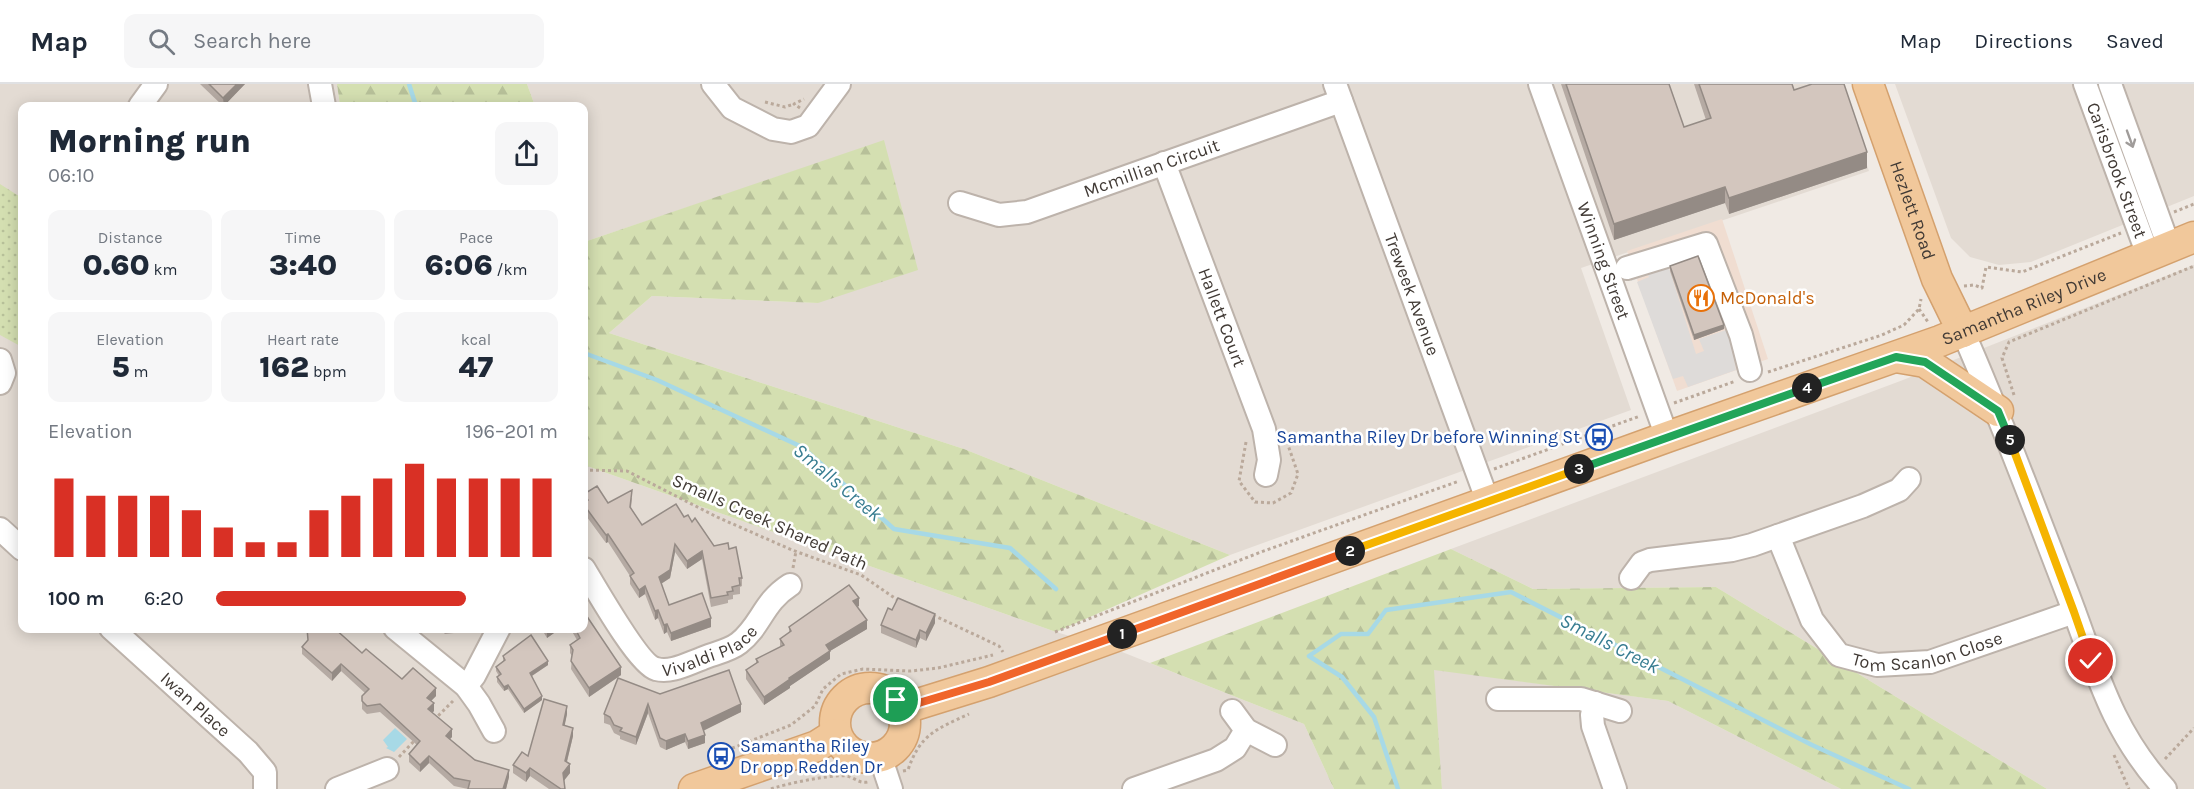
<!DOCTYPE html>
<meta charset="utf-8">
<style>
body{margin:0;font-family:Karla,sans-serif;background:#f6f6f7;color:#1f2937;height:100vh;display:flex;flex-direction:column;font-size:22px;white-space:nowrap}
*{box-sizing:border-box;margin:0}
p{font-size:20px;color:#747a83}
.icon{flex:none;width:33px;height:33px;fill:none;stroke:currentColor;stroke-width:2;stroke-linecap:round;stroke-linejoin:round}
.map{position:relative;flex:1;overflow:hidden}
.sheet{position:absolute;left:18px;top:18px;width:570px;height:531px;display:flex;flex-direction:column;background:#fff;border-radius:12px;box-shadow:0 3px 15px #0003}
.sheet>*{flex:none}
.pin{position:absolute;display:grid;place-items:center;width:51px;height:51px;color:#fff;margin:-26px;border:3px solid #fff;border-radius:50%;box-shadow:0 2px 6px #0007}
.km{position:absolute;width:30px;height:30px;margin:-15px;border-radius:50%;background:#222;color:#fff;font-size:16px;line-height:30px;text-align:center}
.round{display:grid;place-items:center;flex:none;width:63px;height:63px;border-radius:12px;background:#f6f6f7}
.summary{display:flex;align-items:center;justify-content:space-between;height:102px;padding:0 30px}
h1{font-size:33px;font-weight:800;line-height:45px}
.metrics{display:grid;grid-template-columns:repeat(3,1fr);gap:9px;height:102px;padding:6px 30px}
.metrics div{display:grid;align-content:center;border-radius:12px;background:#f6f6f7;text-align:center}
.metrics b{font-size:30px;font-weight:800}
.metrics small{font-size:16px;font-weight:400}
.metrics p{font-size:16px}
.chart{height:168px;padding:12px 30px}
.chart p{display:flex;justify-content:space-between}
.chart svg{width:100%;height:108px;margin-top:6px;stroke:#d93025;stroke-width:6}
ul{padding:0 30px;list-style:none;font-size:20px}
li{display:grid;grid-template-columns:96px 72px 1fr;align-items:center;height:45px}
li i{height:15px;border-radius:8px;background:#d93025}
header{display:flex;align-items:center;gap:36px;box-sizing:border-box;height:84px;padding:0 30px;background:#fff;border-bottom:2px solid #e0e1e3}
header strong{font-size:28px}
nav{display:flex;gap:33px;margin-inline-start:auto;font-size:21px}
.search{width:420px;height:54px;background:#f6f6f7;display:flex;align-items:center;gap:15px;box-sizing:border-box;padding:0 21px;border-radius:12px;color:#747a83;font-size:22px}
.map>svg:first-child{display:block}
</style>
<header>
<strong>Map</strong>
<div class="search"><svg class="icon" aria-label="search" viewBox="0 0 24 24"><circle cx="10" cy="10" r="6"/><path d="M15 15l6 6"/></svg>Search here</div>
<nav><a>Map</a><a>Directions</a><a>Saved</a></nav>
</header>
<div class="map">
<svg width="2194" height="705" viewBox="0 0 2194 705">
<defs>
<pattern id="forest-firs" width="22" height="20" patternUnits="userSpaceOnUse" patternTransform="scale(1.5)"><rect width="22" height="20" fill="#d4dfb1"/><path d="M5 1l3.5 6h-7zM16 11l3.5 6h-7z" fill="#b7c099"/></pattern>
<pattern id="park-dots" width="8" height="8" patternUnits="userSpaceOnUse" patternTransform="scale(1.5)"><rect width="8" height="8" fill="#d4dfb1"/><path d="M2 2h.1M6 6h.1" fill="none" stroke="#b7c099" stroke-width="1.8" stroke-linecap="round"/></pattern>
</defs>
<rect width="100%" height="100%" fill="#f0eae4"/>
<g fill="#e3dbd3">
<path d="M0,0H337L340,22H22V544H584V381L1056,548L1117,566L1304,640L1334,705H0Z"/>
<path d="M527,0H1839L1869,87L1581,184L1631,326L1230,471L964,365L609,249L652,212L818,219L884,57L584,158V22H535Z"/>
<path d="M1895,0H2194V112L2031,178L1999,181L1970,173L1951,154Z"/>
<path d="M2194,181V705H2047L1716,503L1533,505L1451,465L1903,296Z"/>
<path d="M1433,585L1668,617L1841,705H1442Z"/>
</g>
<path fill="#f0ddd1" d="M1722,135L1768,275L1677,307L1627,167Z"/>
<g fill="url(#forest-firs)">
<path d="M337,0H527L535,22H340Z"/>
<path d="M884,56L918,186L818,219L652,212L609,249L964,365L1230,471L1056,548L584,381V158Z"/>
<path d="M1451,465L1533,505L1716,503L2047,705H1841L1668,617L1434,586L1442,705H1334L1304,640L1150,579Z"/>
</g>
<path fill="url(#park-dots)" d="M0,100L22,114V263L0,251Z"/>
<path fill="#dedbd9" d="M1664,168L1696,270L1704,267L1699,255L1729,245L1736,286L1688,303L1683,292L1673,295L1637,198L1649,193L1648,191L1631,197L1626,180Z"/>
<path fill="#a7d9e6" d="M395,644L407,655L394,668L386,664L388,663L383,656Z"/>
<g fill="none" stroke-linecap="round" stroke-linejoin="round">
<g stroke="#a7d9e6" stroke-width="4.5">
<path d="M409,0L416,22"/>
<path d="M584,269L657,296L802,363L894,445L1010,464L1056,505"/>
<path d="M1398,705L1374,633L1342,593L1309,572L1341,550H1368L1386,526L1511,508L1812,661L1909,705"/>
</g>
<defs>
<g id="minor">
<path d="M320,0L324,22"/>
<path d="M713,0L732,24L773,45L791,48L808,42L839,0"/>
<path id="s1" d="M1335,0L1488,418"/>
<path id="s2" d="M1540,0L1667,353"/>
<path id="s3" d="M2085,0L2148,171"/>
<path d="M2110,0L2169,163"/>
<path d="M140,22L156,0"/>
<path id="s4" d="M1164,79L1264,345L1269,376L1266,391"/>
<path id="s5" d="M960,119L999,131L1027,128L1341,17"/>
<path d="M1627,184L1706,160L1741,251L1750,286"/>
<path d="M1963,248C2001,334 2034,423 2068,511C2096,584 2110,645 2165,705"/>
<path d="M0,276L4,289L0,299"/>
<path d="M0,445L22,465"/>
<path id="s6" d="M1778,452L1812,536L1839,571L1877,581L1930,578L2074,528"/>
<path id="s7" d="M584,485C595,503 639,581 656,585C671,589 687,580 701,575C712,570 729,567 739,559C761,542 763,518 790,501"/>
<path d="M1631,494L1642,479L1650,476L1732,466L1752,461L1863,422L1899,406L1909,395"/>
<path id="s8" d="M111,544L248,668L265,688V705"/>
<path d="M395,544L466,602L479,620L494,647"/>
<path d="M466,602L474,592L499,544"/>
<path d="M1498,615H1581L1620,627"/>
<path d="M1595,619L1592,631L1593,642L1615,705"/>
<path d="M1232,627L1246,646L1275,661"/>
<path d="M880,672L891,705"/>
<path d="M337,705L387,685"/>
<path d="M1134,705L1216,676L1235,664L1246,646"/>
</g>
<g id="major">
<path id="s9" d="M1868,0L1937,195L1963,248"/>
<path d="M1896,273L1925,278L1998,327"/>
<circle cx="870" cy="639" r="35"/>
<path id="s10" d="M902,625L989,598L1667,353L1940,257L2194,153"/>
<path d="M694,705L817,662L836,650"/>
</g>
</defs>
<use href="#minor" stroke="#bdb3ab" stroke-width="26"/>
<use href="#major" stroke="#d4a16e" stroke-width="33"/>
<g stroke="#baa99b" stroke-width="3" stroke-dasharray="3 3" stroke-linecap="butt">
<path d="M765,18L785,23L794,20"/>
<path d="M800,24L794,20L804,15"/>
<path d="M2174,128L2194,120"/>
<path d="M1964,202L1974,201L1982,204L1986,183L2022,188L2121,149"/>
<path d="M1919,225L1928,238"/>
<path d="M1768,288L1882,251L1904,241L1919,225L1921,215"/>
<path d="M2014,311L2002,274L2009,258L2194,182"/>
<path d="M1674,319L1736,297"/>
<path d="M1246,358L1239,397L1255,418L1273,419L1291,409L1298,390L1288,361"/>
<path d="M1494,385L1640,332"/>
<path d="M584,386L627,387L717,433L792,466L861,491L899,517"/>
<path d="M793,484L796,467"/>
<path d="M933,531L999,562L1003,568"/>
<path d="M1055,548L1261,468L1459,397"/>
<path d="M434,636L453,617"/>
<path d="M2114,671L2129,705"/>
<path d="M399,673L415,656"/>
<path d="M719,674L720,669L791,641L815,622L823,605L841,590L863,585L911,587L938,584L993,571"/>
<path d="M2165,675L2194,644"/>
<path d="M903,687L908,686C920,650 937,645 969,630"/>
<path d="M771,705C784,700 833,690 846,692C854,693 859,700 868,698"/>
</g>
<use href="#minor" stroke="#fff" stroke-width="22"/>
<use href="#major" stroke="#f1c89b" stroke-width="30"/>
</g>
<g fill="#b5aaa3">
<path d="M200,0H245L223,22Z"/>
<path d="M1561,0H1669L1684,43L1706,36L1694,0H1792L1794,6L1867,84L1729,130L1725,119L1614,156Z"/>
<path d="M1670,182L1724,245L1694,256L1670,187Z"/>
<path d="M584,410L608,419L632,414L631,424L642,441L684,433L692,438L714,462L729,465L742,494V502L740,503V510L733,511V515L728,516V519L711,523L702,475L687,485L675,468L670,494L661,500L669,521L711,543L671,557L667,548L664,550L658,534L655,536L645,510L639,514L630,500V492L608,458L606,459L584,429Z"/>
<path d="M859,522L857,523L867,545L830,567V575L790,602V604L764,621L746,595V586L756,580V575L780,563V555L789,549V543Z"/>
<path d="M892,526L935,539L926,557L920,554L916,564L881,549V541Z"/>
<path d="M307,544H334L362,569L402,595L436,612L431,617L434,627L432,629L452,653L450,655L475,676L509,693L506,705H468L454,702L429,679L420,688L409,678V670L417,661L380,628L367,630L362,625V612L365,609L341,587L332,597L302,570V563L308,556Z"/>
<path d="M439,544H458L454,549L445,550Z"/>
<path d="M541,544H561L547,554Z"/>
<path d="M570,544H584L621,591L589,613L571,585L572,572L570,569V561L577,556Z"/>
<path d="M503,572L548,581L532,592L542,616L524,629L508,605L504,607L497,598V593L499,592L496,587V583L503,577Z"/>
<path d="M660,610L741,628L703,646L705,659L688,665L685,658L666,666L660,663L648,629L636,661L620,655V652L614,649L610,641L604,639V630Z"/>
<path d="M567,630L564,642L573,652L567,678L570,689L564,696L565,705H549L530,692L526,698L513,689V681L528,672Z"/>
</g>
<g fill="#948b85">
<path d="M237,0H245L224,22L223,14Z"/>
<path d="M1867,68V84L1729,130V114Z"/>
<path d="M1725,103V119L1614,156V140Z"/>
<path d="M1724,241V245L1694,256V251Z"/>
<path d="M608,450V458L606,459V451Z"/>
<path d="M675,460V468L670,494L659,501V493Z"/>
<path d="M702,467V475L687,485V477Z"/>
<path d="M645,502V510L639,514V506Z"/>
<path d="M859,514V522L853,526V517Z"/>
<path d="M658,526V534L655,536V527Z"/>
<path d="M935,530V539L926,557V549Z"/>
<path d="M711,534V543L671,557V549Z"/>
<path d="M867,536V545L830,567V575L790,602V604L764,621V613L789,594L826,561Z"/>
<path d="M667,540V548L664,550V541Z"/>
<path d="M548,544H561L547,554V545Z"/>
<path d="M920,546V554L916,564V556Z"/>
<path d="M548,577V581L530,593V589Z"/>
<path d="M341,580V587L332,597V589Z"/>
<path d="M621,583V591L589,613V604Z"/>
<path d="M508,601V605L504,607V603Z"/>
<path d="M436,604V612L427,621V614Z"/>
<path d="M542,612V616L524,629V625Z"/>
<path d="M434,619V627L428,633V625Z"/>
<path d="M648,620V629L636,661V653Z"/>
<path d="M741,620V628L701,648V639Z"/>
<path d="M567,622V630L563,650V641Z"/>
<path d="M573,644V652L565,685V677Z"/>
<path d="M452,645V653L446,659V652Z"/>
<path d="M685,650V658L666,666V657Z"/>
<path d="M705,651V659L688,665V657Z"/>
<path d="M429,672V679L420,688V681Z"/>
<path d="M570,680V689L563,698V689Z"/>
<path d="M530,684V692L526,698V689Z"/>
<path d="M509,686V693L506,705H503Z"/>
</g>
<g fill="#d3c6be" stroke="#948b85" stroke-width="1.5">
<path d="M209,0H237L223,14Z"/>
<path d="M1566,0H1669L1684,43L1711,34L1699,0H1792L1794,6L1812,0H1844L1867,68L1729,114L1725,103L1614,140Z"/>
<path d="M1698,172L1724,241L1694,251L1670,182Z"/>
<path d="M597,402L608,419L632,406L630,423L642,441L676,420L684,433L688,431L692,438L695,434L714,462L728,459L729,465L736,463L742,494H739L740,501L732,503L733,507L727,508L728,511L711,514L702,467L687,477L675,460L670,486L659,493L669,521L702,509L711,534L671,549L667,540L664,541L658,526L655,527L645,502L639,506L630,492L634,489L608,450L606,451L584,421V419L588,416L584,410Z"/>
<path d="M849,501L859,514L853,517L867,536L826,561L830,567L789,594L790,595L764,613L746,586L758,578L756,575L784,561L780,555L791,547L789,543Z"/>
<path d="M898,514L935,530L926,549L920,546L916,556L881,541L888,524L892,526Z"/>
<path d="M584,528L621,583L589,604L571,577L573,566L570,561L580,554L575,544H584Z"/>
<path d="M307,544H334L362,569L366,565L402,595L413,584L436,604L427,614L434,619L428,625L452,645L446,652L475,676L509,686L503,705H468L470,697L454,694L429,672L420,681L409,670L420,657L380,620L367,622L362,617V612L369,605L341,580L332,589L302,563L308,556Z"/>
<path d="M531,551L548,577L530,589L542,612L524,625L508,601L504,603L497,593L501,590L496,583L505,576L503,572Z"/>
<path d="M729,586L741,620L701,639L705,651L688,657L685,650L666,657L660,654L648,620L636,653L620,647L622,644L614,641L610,633L604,630L618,594L660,610Z"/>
<path d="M544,615L567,622L563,641L573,644L565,677L570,680L563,689L565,705H561L530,684L526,689L513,681L522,668L528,672Z"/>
</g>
<defs><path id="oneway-shaft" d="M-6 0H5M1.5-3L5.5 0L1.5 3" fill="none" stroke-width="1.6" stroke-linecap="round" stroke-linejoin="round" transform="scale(1.5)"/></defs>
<use stroke="#a09c9a" href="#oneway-shaft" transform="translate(2130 55) rotate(70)"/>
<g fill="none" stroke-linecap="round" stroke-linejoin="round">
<defs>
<path id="split-1" d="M896,616L902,624L989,598L1122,550"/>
<path id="split-2" d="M1122,550L1350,467"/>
<path id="split-3" d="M1350,467L1579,385"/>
<path id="split-4" d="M1579,385L1807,304"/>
<path id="split-5" d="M1807,304L1896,273L1925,278L1998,327L2010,356"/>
<path id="split-6" d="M2010,356L2074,528L2091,577"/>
</defs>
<use href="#split-1" stroke="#fff" stroke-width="12"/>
<use href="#split-2" stroke="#fff" stroke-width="12"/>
<use href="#split-3" stroke="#fff" stroke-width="12"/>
<use href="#split-4" stroke="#fff" stroke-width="12"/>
<use href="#split-5" stroke="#fff" stroke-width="12"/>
<use href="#split-6" stroke="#fff" stroke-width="12"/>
<use href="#split-1" stroke="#f0652b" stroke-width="8"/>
<use href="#split-2" stroke="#f0652b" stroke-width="8"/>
<use href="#split-3" stroke="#f5b400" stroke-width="8"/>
<use href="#split-4" stroke="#22a559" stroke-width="8"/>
<use href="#split-5" stroke="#22a559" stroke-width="8"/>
<use href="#split-6" stroke="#f5b400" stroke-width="8"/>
</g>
<defs>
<symbol id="restaurant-ring" viewBox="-11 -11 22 22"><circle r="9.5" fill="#fff" stroke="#e8710a" stroke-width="1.5"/><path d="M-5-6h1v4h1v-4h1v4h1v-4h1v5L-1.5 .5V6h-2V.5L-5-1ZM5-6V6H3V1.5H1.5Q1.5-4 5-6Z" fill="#e8710a"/></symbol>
<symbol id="bus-ring" viewBox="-11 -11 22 22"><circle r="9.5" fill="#fff" stroke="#1a4fb4" stroke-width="1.5"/><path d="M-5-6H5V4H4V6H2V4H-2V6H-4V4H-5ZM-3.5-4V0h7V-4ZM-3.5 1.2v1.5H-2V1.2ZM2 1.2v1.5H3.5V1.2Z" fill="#1a4fb4"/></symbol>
</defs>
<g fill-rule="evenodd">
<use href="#restaurant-ring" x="1686" y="199" width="30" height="30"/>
<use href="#bus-ring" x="1584" y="338" width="30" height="30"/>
<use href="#bus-ring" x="706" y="657" width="30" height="30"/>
</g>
<g text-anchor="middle" stroke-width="5" stroke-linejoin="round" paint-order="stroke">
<g font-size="18" fill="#413a35" stroke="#fff">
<text dy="6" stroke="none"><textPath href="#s5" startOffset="201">Mcmillian Circuit</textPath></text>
<text dy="6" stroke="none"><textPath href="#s3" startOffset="92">Carisbrook Street</textPath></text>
<text dy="6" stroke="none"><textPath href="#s9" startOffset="134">Hezlett Road</textPath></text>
<text dy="6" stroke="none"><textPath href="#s2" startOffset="188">Winning Street</textPath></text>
<text dy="6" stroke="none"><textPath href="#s1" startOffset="224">Treweek Avenue</textPath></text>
<text dy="6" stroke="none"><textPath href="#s10" startOffset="1192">Samantha Riley Drive</textPath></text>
<text dy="6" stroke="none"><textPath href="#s4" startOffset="165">Hallett Court</textPath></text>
<text transform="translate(770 438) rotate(24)" y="6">Smalls Creek Shared Path</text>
<text dy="6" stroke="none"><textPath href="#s7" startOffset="182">Vivaldi Place</textPath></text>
<text dy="6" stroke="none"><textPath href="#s6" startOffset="226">Tom Scanlon Close</textPath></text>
<text dy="6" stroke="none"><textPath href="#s8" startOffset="114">Iwan Place</textPath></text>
</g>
<g font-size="18" fill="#c56008" stroke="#fff" text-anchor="start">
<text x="1720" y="220">McDonald's</text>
</g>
<g font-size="18" fill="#164399" stroke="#fff" text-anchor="end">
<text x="1580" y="359">Samantha Riley Dr before Winning St</text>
<text x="740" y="668" text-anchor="start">Samantha Riley<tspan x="740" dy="21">Dr opp Redden Dr</tspan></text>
</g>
<g font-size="20" font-style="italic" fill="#387d91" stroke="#fff">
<text transform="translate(838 398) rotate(40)" y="7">Smalls Creek</text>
<text transform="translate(1610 559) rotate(27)" y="7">Smalls Creek</text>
</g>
</g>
</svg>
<div class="pin" style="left:896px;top:616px;background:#1e9e55"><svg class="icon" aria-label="arrive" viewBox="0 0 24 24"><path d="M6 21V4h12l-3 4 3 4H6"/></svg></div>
<div class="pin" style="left:2091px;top:577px;background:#d93025"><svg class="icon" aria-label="check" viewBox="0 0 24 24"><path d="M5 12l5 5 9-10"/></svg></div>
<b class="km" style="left:1122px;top:550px">1</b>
<b class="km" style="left:1350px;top:467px">2</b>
<b class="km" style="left:1579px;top:385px">3</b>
<b class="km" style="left:1807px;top:304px">4</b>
<b class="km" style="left:2010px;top:356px">5</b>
<section class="sheet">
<div class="summary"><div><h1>Morning run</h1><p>06:10</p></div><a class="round"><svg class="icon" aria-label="share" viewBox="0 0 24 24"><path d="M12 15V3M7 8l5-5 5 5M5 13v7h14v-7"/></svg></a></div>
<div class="metrics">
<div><p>Distance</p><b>0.60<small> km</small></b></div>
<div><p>Time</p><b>3:40</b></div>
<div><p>Pace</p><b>6:06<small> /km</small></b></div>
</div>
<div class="metrics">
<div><p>Elevation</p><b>5<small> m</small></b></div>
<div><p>Heart rate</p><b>162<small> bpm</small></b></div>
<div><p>kcal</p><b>47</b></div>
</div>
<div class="chart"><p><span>Elevation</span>196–201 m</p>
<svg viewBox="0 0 160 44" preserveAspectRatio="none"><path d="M5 44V12M15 44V19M25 44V19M35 44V19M45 44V25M55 44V32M65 44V38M75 44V38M85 44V25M95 44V19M105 44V12M115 44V6M125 44V12M135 44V12M145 44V12M155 44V12"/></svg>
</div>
<ul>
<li><b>100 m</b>6:20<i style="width:73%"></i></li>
</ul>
</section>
</div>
